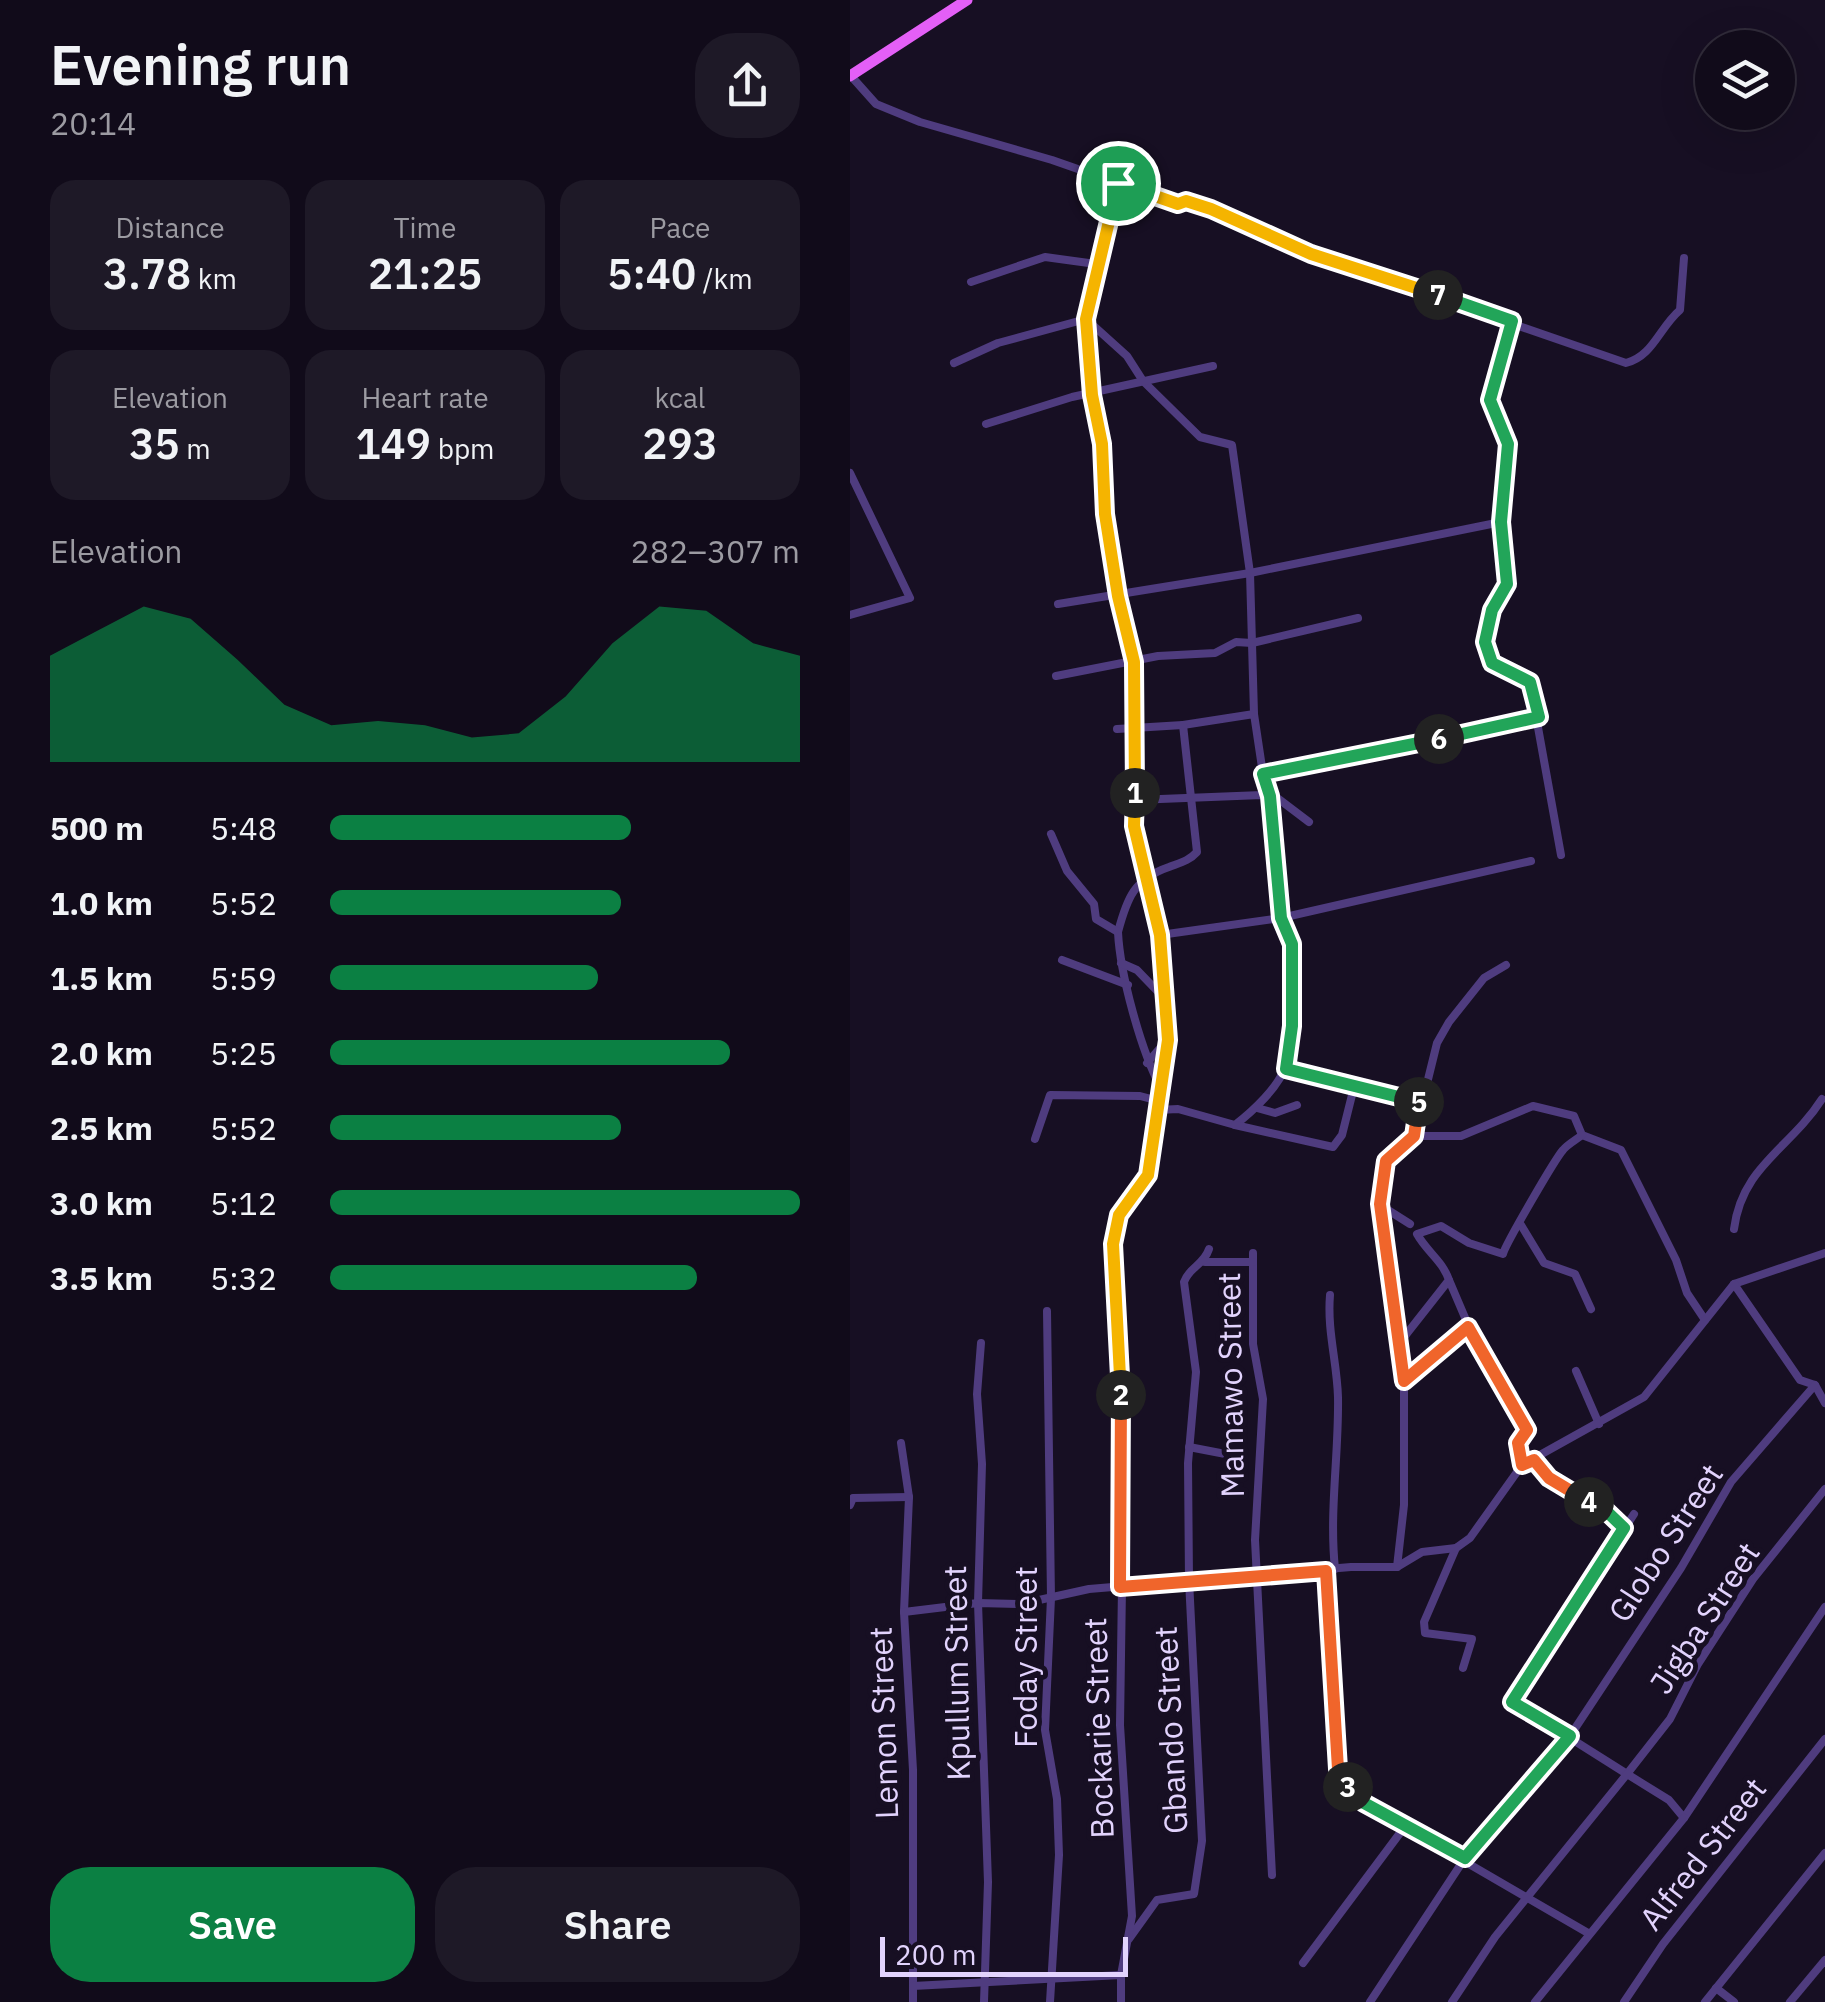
<!DOCTYPE html>
<meta charset="utf-8">
<style>
body{margin:0;font-family:"IBM Plex Sans",sans-serif;background:#1e1927;color:#f1f3f6;height:100vh;display:flex;flex-direction:column;font-size:38px;white-space:nowrap}
*{box-sizing:border-box;margin:0}
p{font-size:32px;color:#9c9ba2}
.icon{flex:none;width:55px;height:55px;fill:none;stroke:currentColor;stroke-width:2;stroke-linecap:round;stroke-linejoin:round}
.map{position:relative;flex:1;overflow:hidden}
.drawer{display:flex;flex-direction:column;background:#110b1a;width:850px}
.drawer>*{flex:none}
.buttons{position:absolute;left:845px;top:30px;display:grid;gap:20px}
.buttons a{display:grid;place-items:center;width:100px;height:100px;border-radius:50%;background:#110b1a;box-shadow:0 10px 40px #0002,0 0 0 2px #302b39;font-size:50px}
.scale{position:absolute;left:30px;bottom:25px;width:248px;box-sizing:border-box;padding-left:10px;border:5px solid #e2d3fd;border-top:0;font-size:28px;line-height:35px;white-space:nowrap;color:#e2d3fd;-webkit-text-stroke:8px #170f23;paint-order:stroke}
.pin{position:absolute;display:grid;place-items:center;width:85px;height:85px;color:#fff;margin:-42px;border:5px solid #fff;border-radius:50%;box-shadow:0 2px 10px #0007}
.km{position:absolute;width:50px;height:50px;margin:-25px;border-radius:50%;background:#222;color:#fff;font-size:28px;line-height:50px;text-align:center}
.round{display:grid;place-items:center;flex:none;width:105px;height:105px;border-radius:40px;background:#1e1927}
.head{display:flex;align-items:center;justify-content:space-between;height:170px;padding:0 50px}
h1{font-size:55px;font-weight:600;line-height:75px}
.figures{display:grid;grid-template-columns:repeat(3,1fr);gap:15px;height:170px;padding:10px 50px}
.figures div{display:grid;align-content:center;border-radius:25px;background:#1e1927;text-align:center}
.figures b{font-size:42px;font-weight:600}
.figures small{font-size:28px;font-weight:400}
.figures p{font-size:28px}
.chart{height:280px;padding:20px 50px}
.chart p{display:flex;justify-content:space-between}
.chart svg{width:100%;height:180px;margin-top:10px;fill:#0b8043;opacity:.7}
.primary-button{display:flex;gap:20px;margin-top:auto;padding:20px 50px}
.primary-button a{flex:1;height:115px;border-radius:40px;background:#0b8043;color:#fff;font-size:40px;font-weight:600;line-height:115px;text-align:center}
.primary-button a+a{background:#1e1927;color:#f1f3f6}
ul{padding:0 50px;list-style:none;font-size:32px}
li{display:grid;grid-template-columns:160px 120px 1fr;align-items:center;height:75px}
li i{height:25px;border-radius:12px;background:#0b8043}
main{display:flex;flex:1;min-height:0}
.map>svg:first-child{display:block}
</style>
<main>
<section class="drawer">
<div class="head"><div><h1>Evening run</h1><p>20:14</p></div><a class="round"><svg class="icon" aria-label="share" viewBox="0 0 24 24"><path d="M12 15V3M7 8l5-5 5 5M5 13v7h14v-7"/></svg></a></div>
<div class="figures">
<div><p>Distance</p><b>3.78<small> km</small></b></div>
<div><p>Time</p><b>21:25</b></div>
<div><p>Pace</p><b>5:40<small> /km</small></b></div>
</div>
<div class="figures">
<div><p>Elevation</p><b>35<small> m</small></b></div>
<div><p>Heart rate</p><b>149<small> bpm</small></b></div>
<div><p>kcal</p><b>293</b></div>
</div>
<div class="chart"><p><span>Elevation</span>282–307 m</p>
<svg viewBox="0 0 160 44" preserveAspectRatio="none"><path d="M0 44V18L10 12L20 6L30 9L40 19L50 30L60 35L70 34L80 35L90 38L100 37L110 28L120 15L130 6L140 7L150 15L160 18V44z"/></svg>
</div>
<ul>
<li><b>500 m</b>5:48<i style="width:64%"></i></li>
<li><b>1.0 km</b>5:52<i style="width:62%"></i></li>
<li><b>1.5 km</b>5:59<i style="width:57%"></i></li>
<li><b>2.0 km</b>5:25<i style="width:85%"></i></li>
<li><b>2.5 km</b>5:52<i style="width:62%"></i></li>
<li><b>3.0 km</b>5:12<i style="width:100%"></i></li>
<li><b>3.5 km</b>5:32<i style="width:78%"></i></li>
</ul>
<div class="primary-button"><a>Save</a><a>Share</a></div>
</section>
<div class="map">
<svg width="975" height="2002" viewBox="0 0 975 2002">
<rect width="100%" height="100%" fill="#170f23"/>
<g fill="none" stroke-linecap="round" stroke-linejoin="round">
<g stroke="#4f3c7f" stroke-width="8">
<path d="M1,76L26,104L70,122L202,160L328,204L336,201L361,209L461,254L776,363C803,356 809,328 830,310L834,258"/>
<path d="M268,183L236,319L242,395L252,444L255,514L268,595L284,662L285,825L310,935L317,1040"/>
<path d="M121,282L195,257L246,264"/>
<path d="M662,321L640,400L658,445L651,522L657,584L641,610L635,642L642,663L680,683L711,855"/>
<path d="M104,363L148,343L236,319L277,356L293,381L350,437L382,445L400,573L404,714"/>
<path d="M136,424L222,397L363,366"/>
<path d="M0,473L60,598L0,615"/>
<path d="M208,604L400,573L651,522"/>
<path d="M206,676L308,656L365,653L386,642L402,643L508,618"/>
<path d="M333,725L404,714L413,774L689,717"/>
<path d="M267,729L333,725L347,852C339,861 329,863 319,867C284,879 277,898 268,932"/>
<path d="M285,800L412,795L426,797L459,822"/>
<path d="M201,834L217,871L244,904L246,919L268,932C270,974 291,1051 311,1088"/>
<path d="M310,935L431,918L420,796L413,774"/>
<path d="M212,960L278,985"/>
<path d="M271,963L287,970L315,999"/>
<path d="M435,1069L569,1100"/>
<path d="M407,1108L425,1113L447,1105"/>
<path d="M308,1110L328,1109L385,1125C403,1111 429,1087 436,1065C447,1032 450,947 431,918L681,861"/>
<path d="M385,1125L483,1147L492,1135L505,1083"/>
<path d="M564,1136H611L683,1106L724,1116L732,1135L771,1150L826,1260L837,1293L855,1320"/>
<path d="M185,1139L200,1095L290,1096L309,1101"/>
<path d="M530,1205L560,1224"/>
<path d="M671,1225L694,1263L725,1274L741,1309"/>
<path d="M884,1229C892,1166 940,1149 972,1099"/>
<path d="M403,1253V1344L413,1399L405,1540L422,1875"/>
<path d="M355,1262H403"/>
<path d="M599,1280L619,1327L677,1430L668,1443L672,1465"/>
<path d="M884,1284L975,1253"/>
<path d="M480,1295C477,1331 487,1362 488,1397C489,1455 479,1511 485,1569"/>
<path d="M197,1311L201,1598L195,1730L207,1799L209,1855L200,2002"/>
<path d="M551,1341L599,1280C592,1260 577,1252 567,1234L591,1226L619,1243L653,1254C655,1245 705,1159 713,1150C718,1144 726,1140 732,1135"/>
<path d="M131,1343L127,1394L132,1464L128,1603L138,1882L134,2002"/>
<path d="M726,1371L749,1424"/>
<path d="M554,1381L619,1327"/>
<path d="M51,1443L59,1497L54,1612L63,1770V2002"/>
<path d="M339,1447L391,1457"/>
<path d="M683,1459L699,1478L731,1500L749,1505L774,1528"/>
<path d="M0,1505L3,1498L59,1497"/>
<path d="M784,1514L663,1702L777,1774L820,1719L848,1664L903,1579L975,1489"/>
<path d="M606,1548L574,1622L575,1633L622,1639L613,1668"/>
<path d="M547,1567L554,1505V1361L530,1205L536,1161L564,1136L587,1043L599,1022L634,978L656,965"/>
<path d="M476,1571L488,1769L514,1803L738,1933"/>
<path d="M54,1612L128,1603L171,1604L239,1589L501,1567H547L572,1552L606,1548L620,1538L672,1465L794,1397L884,1284L950,1380L965,1385L975,1403"/>
<path d="M279,1939L307,1900L344,1894L352,1841L339,1580L338,1463L346,1372L334,1282C339,1267 354,1265 359,1249"/>
<path d="M453,1963L556,1825"/>
<path d="M63,1986L271,1975"/>
<path d="M866,1988L884,2002"/>
<path d="M271,2002V1975L282,1916L270,1725L274,1448L263,1244L269,1215L298,1175L317,1040L297,1063"/>
<path d="M520,2002L615,1858L720,1736L831,1568L881,1482L965,1385"/>
<path d="M602,2002L645,1937L777,1774L819,1800L834,1818L975,1607"/>
<path d="M685,2002L834,1818"/>
<path d="M774,2002L813,1944L975,1739"/>
<path d="M855,2002L975,1853"/>
<path d="M940,2002L975,1960"/>
</g>
<path stroke="#e45ff7" stroke-width="11" d="M0,76L117,0"/>
</g>
<g fill="none" stroke-linecap="round" stroke-linejoin="round">
<defs>
<path id="split-1" d="M268,183L236,319L242,395L252,444L255,514L268,596L284,662L285,793"/>
<path id="split-2" d="M271,1395L263,1244L269,1215L298,1175L318,1040L310,935L284,826L285,793"/>
<path id="split-3" d="M271,1395L270,1587L476,1571L488,1769L498,1787"/>
<path id="split-4" d="M498,1787L514,1803L615,1858L720,1736L662,1702L774,1528L750,1505L739,1502"/>
<path id="split-5" d="M569,1102L564,1136L536,1161L530,1204L554,1381L618,1327L677,1430L668,1443L672,1465L684,1460L699,1478L739,1502"/>
<path id="split-6" d="M569,1102L436,1069L442,1026V944L431,918L420,796L413,774L589,739"/>
<path id="split-7" d="M588,295L662,321L640,400L658,444L651,522L657,584L642,610L635,642L642,663L680,682L689,717L589,739"/>
<path id="split-8" d="M268,183L328,204L336,201L361,209L461,254L588,295"/>
</defs>
<use href="#split-1" stroke="#fff" stroke-width="20"/>
<use href="#split-2" stroke="#fff" stroke-width="20"/>
<use href="#split-3" stroke="#fff" stroke-width="20"/>
<use href="#split-4" stroke="#fff" stroke-width="20"/>
<use href="#split-5" stroke="#fff" stroke-width="20"/>
<use href="#split-6" stroke="#fff" stroke-width="20"/>
<use href="#split-7" stroke="#fff" stroke-width="20"/>
<use href="#split-8" stroke="#fff" stroke-width="20"/>
<use href="#split-1" stroke="#f5b400" stroke-width="12"/>
<use href="#split-2" stroke="#f5b400" stroke-width="12"/>
<use href="#split-3" stroke="#f0652b" stroke-width="12"/>
<use href="#split-4" stroke="#22a559" stroke-width="12"/>
<use href="#split-5" stroke="#f0652b" stroke-width="12"/>
<use href="#split-6" stroke="#22a559" stroke-width="12"/>
<use href="#split-7" stroke="#22a559" stroke-width="12"/>
<use href="#split-8" stroke="#f5b400" stroke-width="12"/>
</g>
<g text-anchor="middle" stroke-width="10" stroke-linejoin="round" paint-order="stroke">
<g font-size="32" fill="#e2d3fd" stroke="#170f23">
<text transform="translate(381 1385) rotate(-91)" y="11">Mamawo Street</text>
<text transform="translate(816 1543) rotate(-57)" y="11">Globo Street</text>
<text transform="translate(855 1618) rotate(-57)" y="11">Jigba Street</text>
<text transform="translate(176 1657) rotate(-90)" y="11">Foday Street</text>
<text transform="translate(107 1673) rotate(-91)" y="11">Kpullum Street</text>
<text transform="translate(34 1723) rotate(-92)" y="11">Lemon Street</text>
<text transform="translate(249 1728) rotate(-92)" y="11">Bockarie Street</text>
<text transform="translate(321 1730) rotate(-93)" y="11">Gbando Street</text>
<text transform="translate(853 1854) rotate(-52)" y="11">Alfred Street</text>
</g>
</g>
</svg>
<div class="buttons">
<a><svg class="icon" aria-label="layers" viewBox="0 0 24 24"><path d="M12 4l9 5-9 5-9-5zM3 14l9 5 9-5"/></svg></a>
</div>
<div class="scale">200 m</div>
<div class="pin" style="left:268px;top:183px;background:#1e9e55"><svg class="icon" aria-label="arrive" viewBox="0 0 24 24"><path d="M6 21V4h12l-3 4 3 4H6"/></svg></div>
<b class="km" style="left:285px;top:793px">1</b>
<b class="km" style="left:271px;top:1395px">2</b>
<b class="km" style="left:498px;top:1787px">3</b>
<b class="km" style="left:739px;top:1502px">4</b>
<b class="km" style="left:569px;top:1102px">5</b>
<b class="km" style="left:589px;top:739px">6</b>
<b class="km" style="left:588px;top:295px">7</b>
</div>
</main>
